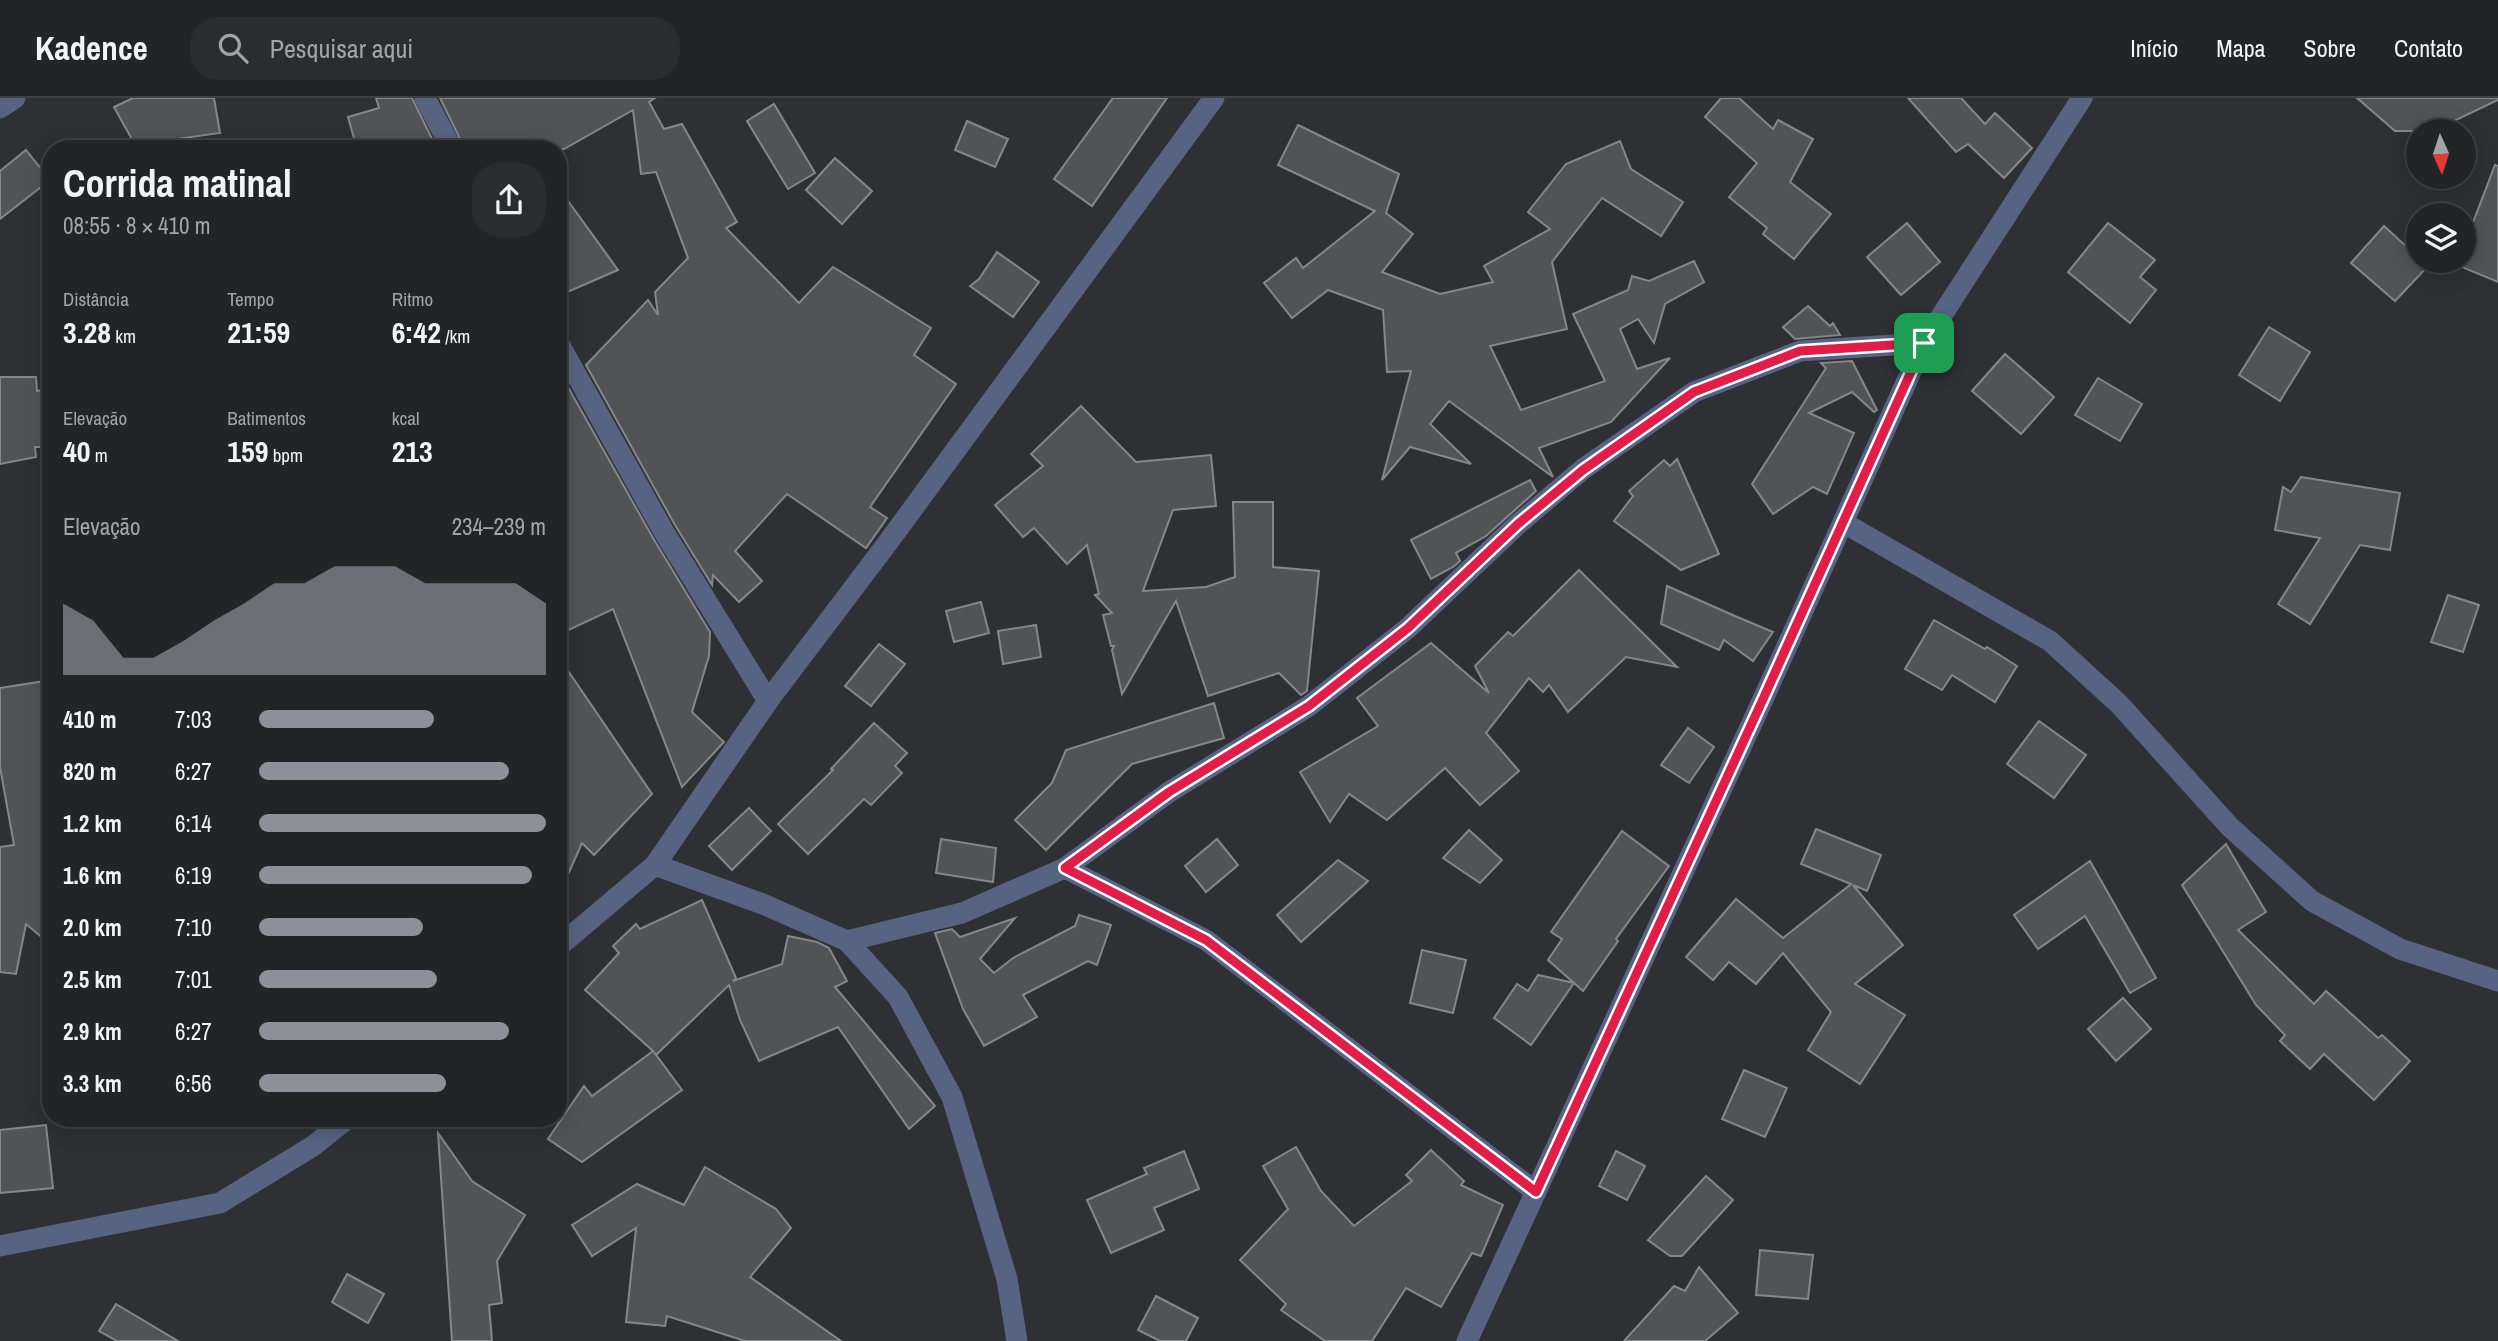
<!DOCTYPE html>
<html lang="pt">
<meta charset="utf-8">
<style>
body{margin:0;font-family:"Archivo Narrow",sans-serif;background:#2b2c2e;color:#f1f3f6;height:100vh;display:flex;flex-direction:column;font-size:26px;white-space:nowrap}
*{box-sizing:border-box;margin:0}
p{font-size:23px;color:#a3a4a7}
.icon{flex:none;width:38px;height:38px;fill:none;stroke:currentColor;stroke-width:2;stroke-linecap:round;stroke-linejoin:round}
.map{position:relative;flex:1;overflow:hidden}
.details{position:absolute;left:42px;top:42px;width:525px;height:987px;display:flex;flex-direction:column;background:#232426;border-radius:28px;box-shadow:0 4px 18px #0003,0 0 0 2px #404143}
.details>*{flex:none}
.needle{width:46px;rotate:177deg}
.fabs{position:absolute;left:2406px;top:21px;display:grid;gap:14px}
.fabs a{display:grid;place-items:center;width:70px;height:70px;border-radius:50%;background:#232426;box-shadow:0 4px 18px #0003,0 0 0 2px #404143;font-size:35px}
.pin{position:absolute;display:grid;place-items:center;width:60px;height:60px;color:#fff;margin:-30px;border-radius:14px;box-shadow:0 4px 10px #0006}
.round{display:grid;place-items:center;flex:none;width:74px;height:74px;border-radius:28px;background:#2b2c2e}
.overview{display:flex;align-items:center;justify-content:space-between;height:119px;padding:0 21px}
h1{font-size:38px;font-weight:700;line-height:52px}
.metrics{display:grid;grid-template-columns:repeat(3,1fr);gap:10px;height:119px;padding:7px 21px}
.metrics div{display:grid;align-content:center}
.metrics b{font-size:30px;font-weight:700}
.metrics small{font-size:19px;font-weight:400}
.metrics p{font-size:19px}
.chart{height:196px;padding:14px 21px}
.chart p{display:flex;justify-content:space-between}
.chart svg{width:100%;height:126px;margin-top:7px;fill:#8c9099;opacity:.7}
ul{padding:0 21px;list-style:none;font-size:23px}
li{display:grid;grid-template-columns:112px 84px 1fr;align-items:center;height:52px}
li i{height:18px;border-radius:9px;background:#8c9099}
header{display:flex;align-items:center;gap:42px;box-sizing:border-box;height:98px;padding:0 35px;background:#232426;border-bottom:2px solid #404143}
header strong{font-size:33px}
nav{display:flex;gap:38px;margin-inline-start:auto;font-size:24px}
.search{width:490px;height:63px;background:#2b2c2e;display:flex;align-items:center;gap:18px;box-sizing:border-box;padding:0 24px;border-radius:28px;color:#a3a4a7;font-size:26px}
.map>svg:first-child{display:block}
</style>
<header>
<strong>Kadence</strong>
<div class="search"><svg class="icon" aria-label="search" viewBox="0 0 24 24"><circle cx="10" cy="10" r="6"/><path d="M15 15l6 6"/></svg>Pesquisar aqui</div>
<nav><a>Início</a><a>Mapa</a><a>Sobre</a><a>Contato</a></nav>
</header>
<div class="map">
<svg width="2498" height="1243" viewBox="0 0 2498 1243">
<rect width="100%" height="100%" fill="#2f3033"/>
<g fill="#525355" stroke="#85878a" stroke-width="2">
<path d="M133,0H214L220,35L135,47L114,9Z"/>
<path d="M376,0H412L437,51H357L348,19L379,10Z"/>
<path d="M440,0H655L649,4L664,31L682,26L737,124L726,130L799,205L833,169L931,230L914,257L956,286L870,409L887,420L866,450L787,396L735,453L762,483L739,504L713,477L712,487L675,427L586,267L648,202L658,217L655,194L688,160L656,74L641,76L633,12L564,51H465Z"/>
<path d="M1113,0H1167L1092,108L1054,81Z"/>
<path d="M1721,0H1739L1773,31L1778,22L1813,41L1790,84L1831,116L1794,161L1763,136L1767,130L1729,99L1757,65L1705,19Z"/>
<path d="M1908,0H1961L1985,26L1995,15L2032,50L2004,80L1968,46L1956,54Z"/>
<path d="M2357,0H2498V2L2433,33H2395Z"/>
<path d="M774,6L815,75L788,91L747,23Z"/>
<path d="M967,23L1008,41L995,69L955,52Z"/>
<path d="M1298,27L1399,76L1386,115L1413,136L1382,174L1440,196L1493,184L1484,168L1550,131L1528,114L1566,66L1620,43L1631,71L1683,104L1661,138L1602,100L1552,164L1567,231L1490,248L1521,312L1605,283L1573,216L1628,192L1632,178L1649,183L1694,163L1704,184L1665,206L1654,245L1638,221L1620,231L1637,271L1670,260L1611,324L1539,350L1553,379L1449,303L1430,326L1471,366L1410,349L1382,382L1411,273L1387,274L1383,212L1328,192L1292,220L1264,185L1296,160L1303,170L1375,113L1278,67Z"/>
<path d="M26,52L50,82L0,121V73Z"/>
<path d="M835,60L872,93L842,126L806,92Z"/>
<path d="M2495,67L2498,68V184L2457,167L2458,163H2464V148Z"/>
<path d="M558,89L618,172L558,198Z"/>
<path d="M1907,125L1940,164L1901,197L1867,159Z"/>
<path d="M2108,125L2155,162L2140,179L2156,192L2130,225L2068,174Z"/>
<path d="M2384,128L2418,159V163H2423L2428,168L2395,203L2351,165Z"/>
<path d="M997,154L1039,184L1013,219L970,188L979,181Z"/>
<path d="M1808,208L1830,228L1833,225L1840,237L1795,241L1783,229Z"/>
<path d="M2269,229L2310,254L2280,303L2239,277Z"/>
<path d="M2005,256L2054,299L2021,336L1972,293Z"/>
<path d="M1852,263L1877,312L1874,314L1852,294L1809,315L1854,335L1827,396L1813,389L1773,416L1752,386L1826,270L1821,265Z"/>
<path d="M0,279H36L37,293L51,290V349H35L36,359L0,366Z"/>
<path d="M2098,280L2142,306L2120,343L2075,317Z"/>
<path d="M564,282L653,440L710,534L709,558L692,614L724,644L682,689L613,511L558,537V286Z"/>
<path d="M1081,308L1136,364L1211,357L1216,408L1173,412L1143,493L1206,489L1235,479L1233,404H1273V469L1319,473L1307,593L1301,597L1279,575L1208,598L1176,503L1122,596L1112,552L1114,548H1111L1103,517L1112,515L1095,497L1099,496L1087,447L1067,466L1034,430L1023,439L995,407L1043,368L1031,356Z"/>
<path d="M1677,361L1719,456L1681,472L1614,423L1633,398L1629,393L1664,362L1670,368Z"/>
<path d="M2301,379L2400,395L2390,452L2360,447L2310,526L2278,506L2320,440L2275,432L2283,389L2291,394Z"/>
<path d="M1530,382L1536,393L1486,438L1456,455L1460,463L1453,469L1431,481L1411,442Z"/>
<path d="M1579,472L1677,569L1626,559L1568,614L1549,587L1543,594L1529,580L1486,635L1519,673L1480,707L1445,670L1387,722L1349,696L1330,724L1300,674L1378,628L1357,600L1431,545L1489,595L1475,568L1508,534L1513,538Z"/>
<path d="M1667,488L1735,518L1773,534L1753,563L1724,542L1719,552L1661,526Z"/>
<path d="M2448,497L2479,507L2463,554L2431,544Z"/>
<path d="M981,504L989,535L954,544L946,513Z"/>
<path d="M1934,522L1985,551L1987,549L2017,568L1995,604L1952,577L1942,592L1905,571Z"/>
<path d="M1036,527L1041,559L1003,566L998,533Z"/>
<path d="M879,546L905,566L871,608L845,588Z"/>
<path d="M558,558L652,696L594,757L582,745L558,799Z"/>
<path d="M51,582V847L26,826L16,876L0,874V749L14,747L0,669V590Z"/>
<path d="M1214,605L1224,640L1132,666L1046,752L1015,722L1052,685L1066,652Z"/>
<path d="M2039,623L2086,657L2054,700L2007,666Z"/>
<path d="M874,625L907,655L895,668L902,675L871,707L864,701L808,756L778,726L833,672L831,671Z"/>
<path d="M1688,630L1714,649L1689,685L1661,667Z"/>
<path d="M749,710L771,733L732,772L709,748Z"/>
<path d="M1816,731L1881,757L1867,793L1853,787L1903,847L1855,886L1905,917L1860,986L1808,952L1831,914L1783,855L1756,886L1729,864L1713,882L1686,859L1736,801L1783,840L1851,786L1801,766Z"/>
<path d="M1469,732L1502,762L1480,785L1443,760Z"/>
<path d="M1622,733L1669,768L1616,841L1618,843L1583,893L1574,885L1531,947L1494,920L1517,886L1528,893L1538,877L1574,885L1548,862L1562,841L1551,834Z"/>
<path d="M941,741L996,750L993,784L936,775Z"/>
<path d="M1217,741L1238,767L1206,794L1185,768Z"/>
<path d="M2226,746L2266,814L2238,832L2314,906L2326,893L2378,940L2382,937L2410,963L2374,1002L2324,956L2310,971L2280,943L2285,937L2256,907L2182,787Z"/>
<path d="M1338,762L1368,783L1301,844L1277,817Z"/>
<path d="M2090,763L2156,880L2130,895L2085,818L2038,851L2014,817Z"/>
<path d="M702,802L736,880L733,883L782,866L788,838L817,844L829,850L847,883L835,889L935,1008L909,1031L838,929L759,963L740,922L729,887L656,957L654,954L682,992L582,1064L548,1041L584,988L592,998L653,953L585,892L619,855L613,848L636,826L640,831Z"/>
<path d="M1079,817L1111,827L1097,867L1088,863L1023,897L1037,919L984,948L963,911L935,835L952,831L960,839L1015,820L980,861L994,875L1013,860L1075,828Z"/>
<path d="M1422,852L1466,862L1453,915L1410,905Z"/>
<path d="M2123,900L2151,931L2116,963L2088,931Z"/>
<path d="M1744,972L1787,990L1765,1039L1722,1021Z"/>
<path d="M46,1027L53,1090L0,1095V1032Z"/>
<path d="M438,1035L472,1083L525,1117L497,1163L502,1205L489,1207L492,1243H452Z"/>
<path d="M1296,1049L1321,1093L1354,1128L1412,1083L1406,1077L1431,1052L1464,1083L1461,1087L1503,1107L1481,1158L1472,1155L1441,1209L1406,1190L1372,1243H1325L1281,1212L1286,1206L1240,1162L1288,1111L1263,1068Z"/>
<path d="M1184,1053L1199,1091L1154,1110L1164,1132L1111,1155L1087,1102L1147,1076L1144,1070Z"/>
<path d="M1616,1053L1645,1068L1627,1102L1599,1088Z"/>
<path d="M705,1069L776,1111L791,1130L750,1179L841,1243H745L667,1218L665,1228L626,1224L636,1130L592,1158L572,1127L637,1086L684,1107Z"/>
<path d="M1706,1078L1733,1102L1682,1158H1670L1648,1142Z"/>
<path d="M1760,1152L1813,1157L1808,1201L1756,1197Z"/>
<path d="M1699,1169L1738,1215L1705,1243H1624L1674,1188L1685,1193Z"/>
<path d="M347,1176L384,1196L368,1225L332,1204Z"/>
<path d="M1156,1198L1198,1220L1186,1243H1160L1138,1232Z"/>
<path d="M116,1206L178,1243H117L99,1233Z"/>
</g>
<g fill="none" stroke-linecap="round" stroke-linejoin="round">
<g stroke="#566382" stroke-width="21">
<path d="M425,0L452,51"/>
<path d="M0,10L15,0"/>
<path d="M558,244L664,434L768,603"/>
<path d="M1844,425L2050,543L2119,606L2230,729L2312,803L2400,851L2498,883"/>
<path d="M655,767L763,806L847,843L898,899L952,999L1007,1181L1017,1243"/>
<path d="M1065,770L1206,842L1536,1094"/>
<path d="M847,843L962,815L1065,770L1169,694L1309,608L1408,530L1518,426L1583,371L1694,294L1800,253L1924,245"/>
<path d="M558,849L655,767L768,603L889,443L1214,0"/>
<path d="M0,1148L220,1105L313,1048L348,1020"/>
<path d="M1467,1243L1764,599L1924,245L2082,0"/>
</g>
</g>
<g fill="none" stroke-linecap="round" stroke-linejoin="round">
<defs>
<path id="route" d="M1924,245L1764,599L1536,1094L1206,842L1065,770L1169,694L1309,608L1408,530L1518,426L1583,372L1694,294L1800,253Z"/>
</defs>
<use href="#route" stroke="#fff" stroke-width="14"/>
<use href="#route" stroke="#e11d48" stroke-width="9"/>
</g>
</svg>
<div class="fabs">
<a><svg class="needle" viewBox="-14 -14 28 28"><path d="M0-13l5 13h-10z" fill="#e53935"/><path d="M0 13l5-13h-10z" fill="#a3a4a7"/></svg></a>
<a><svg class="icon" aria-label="layers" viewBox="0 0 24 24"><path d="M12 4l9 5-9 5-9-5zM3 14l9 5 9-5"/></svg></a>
</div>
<div class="pin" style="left:1924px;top:245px;background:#1e9e55"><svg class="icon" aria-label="arrive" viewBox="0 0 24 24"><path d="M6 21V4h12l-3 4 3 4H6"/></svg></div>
<section class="details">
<div class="overview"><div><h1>Corrida matinal</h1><p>08:55 · 8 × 410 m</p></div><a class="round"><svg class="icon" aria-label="share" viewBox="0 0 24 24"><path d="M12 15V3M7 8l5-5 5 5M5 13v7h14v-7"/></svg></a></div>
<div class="metrics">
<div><p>Distância</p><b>3.28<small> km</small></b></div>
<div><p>Tempo</p><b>21:59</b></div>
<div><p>Ritmo</p><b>6:42<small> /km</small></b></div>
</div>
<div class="metrics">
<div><p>Elevação</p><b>40<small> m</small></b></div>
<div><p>Batimentos</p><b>159<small> bpm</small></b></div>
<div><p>kcal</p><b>213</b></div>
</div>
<div class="chart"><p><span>Elevação</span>234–239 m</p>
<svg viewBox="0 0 160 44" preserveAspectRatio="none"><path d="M0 44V19L10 25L20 38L30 38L40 32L50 25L60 19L70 12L80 12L90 6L100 6L110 6L120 12L130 12L140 12L150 12L160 19V44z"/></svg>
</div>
<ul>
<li><b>410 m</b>7:03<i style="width:61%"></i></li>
<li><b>820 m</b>6:27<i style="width:87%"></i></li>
<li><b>1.2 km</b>6:14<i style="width:100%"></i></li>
<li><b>1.6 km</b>6:19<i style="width:95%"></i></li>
<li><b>2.0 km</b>7:10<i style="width:57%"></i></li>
<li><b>2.5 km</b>7:01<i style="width:62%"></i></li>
<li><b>2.9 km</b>6:27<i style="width:87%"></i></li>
<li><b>3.3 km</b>6:56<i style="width:65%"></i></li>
</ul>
</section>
</div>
